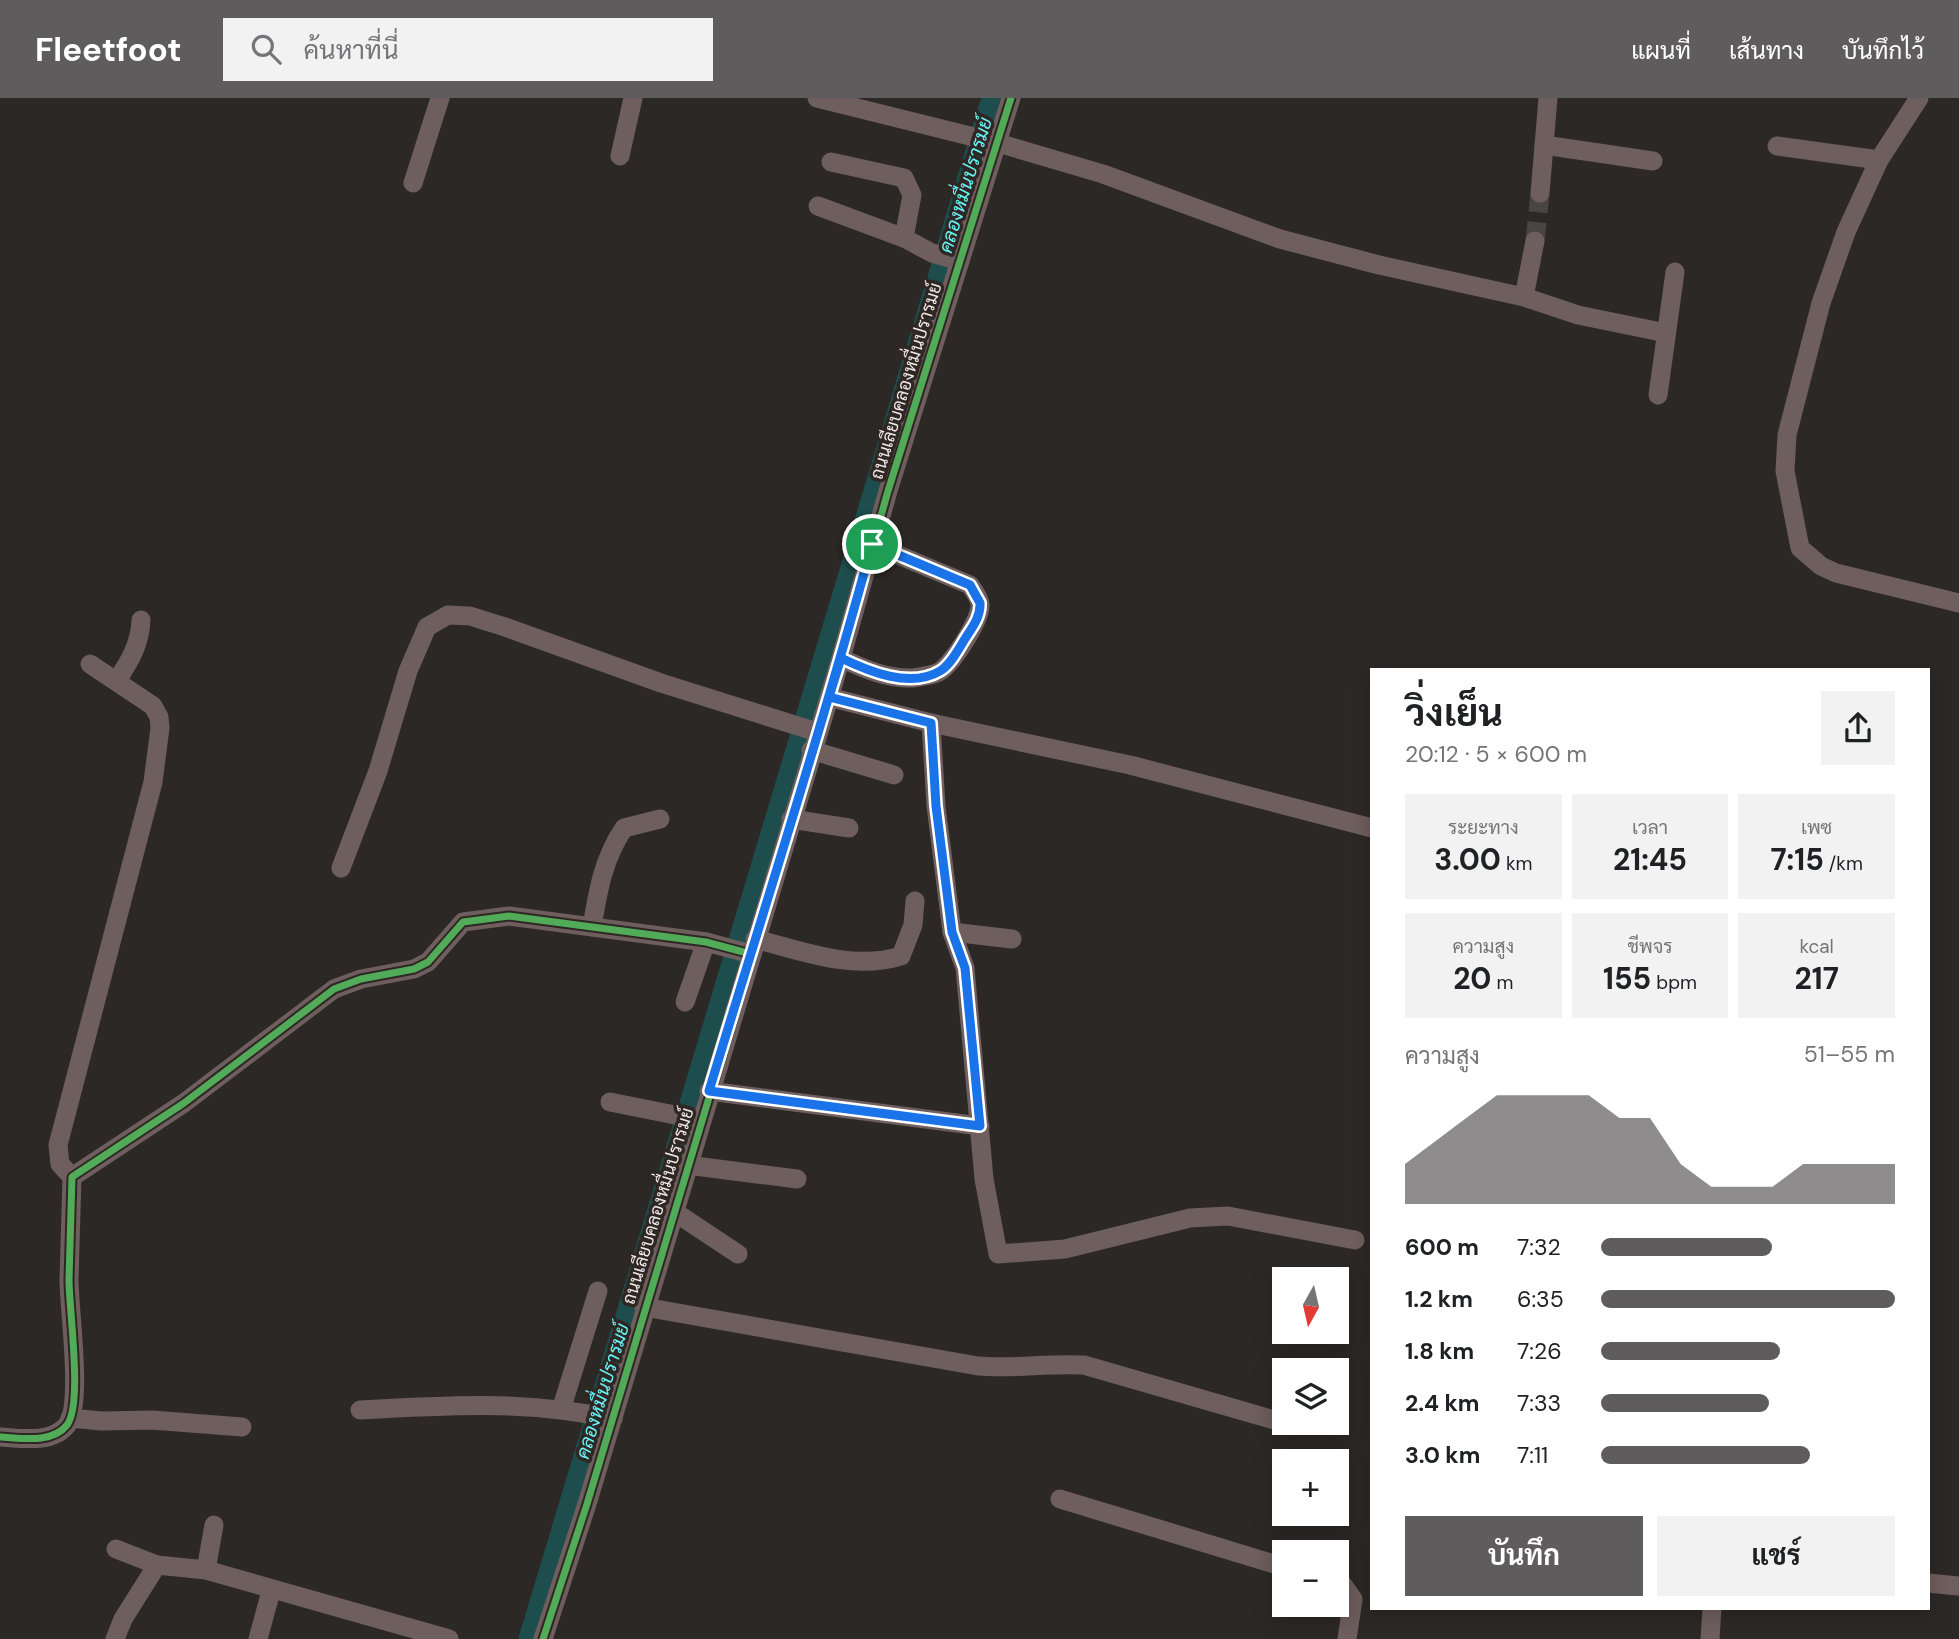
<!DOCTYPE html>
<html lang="th">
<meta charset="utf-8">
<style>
body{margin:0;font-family:"DM Sans",Sarabun,sans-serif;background:#f2f2f2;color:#202124;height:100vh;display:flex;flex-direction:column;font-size:26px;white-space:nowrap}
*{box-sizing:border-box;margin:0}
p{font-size:23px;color:#757577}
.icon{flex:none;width:38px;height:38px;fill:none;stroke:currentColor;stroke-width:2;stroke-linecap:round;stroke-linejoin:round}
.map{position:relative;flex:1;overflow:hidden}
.drawer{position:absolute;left:1370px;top:570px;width:560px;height:942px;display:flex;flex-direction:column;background:#fff;border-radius:0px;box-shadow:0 4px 18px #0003}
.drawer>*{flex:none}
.needle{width:46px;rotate:188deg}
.fabs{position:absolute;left:1272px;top:1169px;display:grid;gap:14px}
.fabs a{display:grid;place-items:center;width:77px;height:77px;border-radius:0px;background:#fff;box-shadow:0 4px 18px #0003;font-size:35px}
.pin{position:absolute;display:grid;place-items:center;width:60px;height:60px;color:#fff;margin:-30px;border:4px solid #fff;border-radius:50%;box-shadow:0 2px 7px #0007}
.round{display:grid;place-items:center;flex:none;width:74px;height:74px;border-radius:0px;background:#f2f2f2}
.overview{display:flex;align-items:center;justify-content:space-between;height:119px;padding:0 35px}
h1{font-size:38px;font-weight:700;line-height:52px}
.stats{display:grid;grid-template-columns:repeat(3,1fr);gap:10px;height:119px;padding:7px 35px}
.stats div{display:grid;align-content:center;border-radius:0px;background:#f2f2f2;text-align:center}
.stats b{font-size:30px;font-weight:700}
.stats small{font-size:19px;font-weight:400}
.stats p{font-size:19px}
.chart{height:196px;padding:14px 35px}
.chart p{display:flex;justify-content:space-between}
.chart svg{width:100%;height:126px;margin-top:7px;fill:#5f5c5d;opacity:.7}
.button{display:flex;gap:14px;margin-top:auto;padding:14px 35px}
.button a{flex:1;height:80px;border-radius:0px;background:#5f5c5d;color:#fff;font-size:28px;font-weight:700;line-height:80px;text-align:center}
.button a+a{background:#f2f2f2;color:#202124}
ul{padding:0 35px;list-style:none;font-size:23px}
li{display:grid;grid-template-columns:112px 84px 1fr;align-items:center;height:52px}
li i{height:18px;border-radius:9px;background:#5f5c5d}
header{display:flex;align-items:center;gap:42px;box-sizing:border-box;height:98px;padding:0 35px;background:#5f5c5d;color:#fff}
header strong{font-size:33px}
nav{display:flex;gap:38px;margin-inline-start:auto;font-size:24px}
.search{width:490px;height:63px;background:#f2f2f2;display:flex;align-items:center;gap:18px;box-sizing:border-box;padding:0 24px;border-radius:0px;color:#757577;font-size:26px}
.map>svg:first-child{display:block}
</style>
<header>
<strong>Fleetfoot</strong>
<div class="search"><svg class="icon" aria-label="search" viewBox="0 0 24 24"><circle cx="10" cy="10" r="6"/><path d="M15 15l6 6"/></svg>ค้นหาที่นี่</div>
<nav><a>แผนที่</a><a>เส้นทาง</a><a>บันทึกไว้</a></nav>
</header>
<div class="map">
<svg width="1959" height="1541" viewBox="0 0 1959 1541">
<rect width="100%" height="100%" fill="#2c2826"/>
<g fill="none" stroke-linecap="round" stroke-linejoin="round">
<path stroke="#1d4d4d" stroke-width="19" d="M528,1541L991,0"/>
<path stroke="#494543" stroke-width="19" stroke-dasharray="19 10" stroke-linecap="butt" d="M1535,143L1540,95"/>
<g stroke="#6e5e5d" stroke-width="19">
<path d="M817,0L998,45L1103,76L1280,141L1379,167L1524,199L1578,217L1666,235"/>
<path d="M1919,0L1879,62L1846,134L1821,205L1787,337L1785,373L1800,450L1821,468L1836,475L1959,505"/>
<path d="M1544,47L1653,63"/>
<path d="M1777,48L1879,62"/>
<path d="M620,58L633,0"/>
<path d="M831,64L904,80L912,97L904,140L932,155L960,163"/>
<path d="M413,85L440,0"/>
<path d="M1540,95L1548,0"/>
<path d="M818,108L904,140"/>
<path d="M1524,199L1535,143"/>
<path d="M1658,297L1675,174"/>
<path d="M841,560C864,571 887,581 913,580C920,579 933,577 939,574C952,567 982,520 980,506C979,499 974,493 970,487L872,446"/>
<path d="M117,582C130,563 140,546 141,522"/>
<path d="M829,599L931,625L1130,667L1372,730"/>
<path d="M931,625L936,708L952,834L965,870L984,1081L998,1156L1065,1151L1190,1120L1228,1118L1355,1142"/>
<path d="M811,652L894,677"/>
<path d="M791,721L849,730"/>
<path d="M341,770L378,673L408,573L427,529L448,517L470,518L505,529L661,585L817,634"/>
<path d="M592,829C598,793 603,761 624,730L660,721"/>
<path d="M952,834L1012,841"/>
<path d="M755,841C802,853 853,873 901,858L913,827L915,803"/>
<path d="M685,904L706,844"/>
<path d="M709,993L980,1028"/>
<path d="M610,1004L700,1022"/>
<path d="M687,1067L797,1081"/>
<path d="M72,1079L60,1066L58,1047L153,684L160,630L159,619L153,608L90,566"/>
<path d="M673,1113L738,1156"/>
<path d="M644,1209L978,1268C1013,1271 1048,1265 1084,1267L1278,1323"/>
<path d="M360,1312C445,1307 530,1302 613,1321"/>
<path d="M561,1312L598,1193"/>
<path d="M70,1320L102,1323L152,1322L242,1329"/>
<path d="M0,1339C21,1340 52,1346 67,1327C83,1306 69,1212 69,1182C70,1148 71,1114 72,1079L184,1005L334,891L361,881L414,871L428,864L463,824L509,818L706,844L751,856"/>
<path d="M1060,1401L1284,1469"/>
<path d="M116,1451L157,1467L206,1472L449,1541"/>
<path d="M206,1472L214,1427"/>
<path d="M1337,1485L1343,1487L1353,1501L1347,1541"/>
<path d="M1928,1485L1958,1488"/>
<path d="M115,1541L123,1521L157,1467"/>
<path d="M258,1541L271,1493"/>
<path d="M543,1541L587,1406L841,560L888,393L1011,0"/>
<path d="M1710,1541L1712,1510"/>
</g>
<defs>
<g id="cycleway">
<path d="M0,1339C21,1340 52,1346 67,1327C83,1306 69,1212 69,1182C70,1148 71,1114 72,1079L184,1005L334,891L361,881L414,871L428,864L463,824L509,818L706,844L751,856"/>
<path d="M543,1541L587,1406L841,560L888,393L1011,0"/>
</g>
</defs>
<use href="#cycleway" stroke="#2f2723" stroke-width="11"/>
<use href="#cycleway" stroke="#51ab58" stroke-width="7"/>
</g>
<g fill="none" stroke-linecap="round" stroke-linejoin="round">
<defs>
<path id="route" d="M872,446C822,630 764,811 709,993L980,1028L965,870L952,834L936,708L931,625L829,599L841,560C868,573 910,591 940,573C950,567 957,554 963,544C970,532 981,520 980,505L970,487L872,446"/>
</defs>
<use href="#route" stroke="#fff" stroke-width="14"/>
<use href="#route" stroke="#1a73e8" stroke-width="9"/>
</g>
<g text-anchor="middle" stroke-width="7" stroke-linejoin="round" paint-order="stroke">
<g font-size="18" fill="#efe9e7" stroke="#2f2723">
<text transform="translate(906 283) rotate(-73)" y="6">ถนนเลียบคลองหมื่นปรารมย์</text>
<text transform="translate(658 1108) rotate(-73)" y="6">ถนนเลียบคลองหมื่นปรารมย์</text>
</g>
<g font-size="19" font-style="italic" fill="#66f5f8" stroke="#2f2723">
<text transform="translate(965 87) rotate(-73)" y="7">คลองหมื่นปรารมย์</text>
<text transform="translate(602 1293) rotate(-73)" y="7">คลองหมื่นปรารมย์</text>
</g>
</g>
</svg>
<div class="fabs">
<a><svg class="needle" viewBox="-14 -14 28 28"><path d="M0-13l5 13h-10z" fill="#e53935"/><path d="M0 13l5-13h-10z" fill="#757577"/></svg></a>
<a><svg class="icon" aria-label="layers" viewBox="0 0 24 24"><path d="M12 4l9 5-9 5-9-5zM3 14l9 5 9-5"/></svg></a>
<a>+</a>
<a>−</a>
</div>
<div class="pin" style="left:872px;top:446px;background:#1e9e55"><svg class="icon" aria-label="arrive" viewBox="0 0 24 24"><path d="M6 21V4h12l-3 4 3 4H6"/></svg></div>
<section class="drawer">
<div class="overview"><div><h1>วิ่งเย็น</h1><p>20:12 · 5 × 600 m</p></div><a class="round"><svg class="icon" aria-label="share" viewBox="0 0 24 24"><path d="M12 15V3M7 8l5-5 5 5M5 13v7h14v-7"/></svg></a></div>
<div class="stats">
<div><p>ระยะทาง</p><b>3.00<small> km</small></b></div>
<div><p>เวลา</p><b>21:45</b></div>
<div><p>เพซ</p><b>7:15<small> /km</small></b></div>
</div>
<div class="stats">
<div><p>ความสูง</p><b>20<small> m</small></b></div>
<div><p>ชีพจร</p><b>155<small> bpm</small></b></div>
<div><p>kcal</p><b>217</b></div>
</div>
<div class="chart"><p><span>ความสูง</span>51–55 m</p>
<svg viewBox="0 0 160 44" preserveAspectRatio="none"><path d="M0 44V30L10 22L20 14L30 6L40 6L50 6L60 6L70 14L80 14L90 30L100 38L110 38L120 38L130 30L140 30L150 30L160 30V44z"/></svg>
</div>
<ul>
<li><b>600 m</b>7:32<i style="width:58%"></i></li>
<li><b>1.2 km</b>6:35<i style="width:100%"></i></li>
<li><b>1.8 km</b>7:26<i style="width:61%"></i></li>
<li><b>2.4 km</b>7:33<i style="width:57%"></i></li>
<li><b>3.0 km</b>7:11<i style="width:71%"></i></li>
</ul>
<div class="button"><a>บันทึก</a><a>แชร์</a></div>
</section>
</div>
